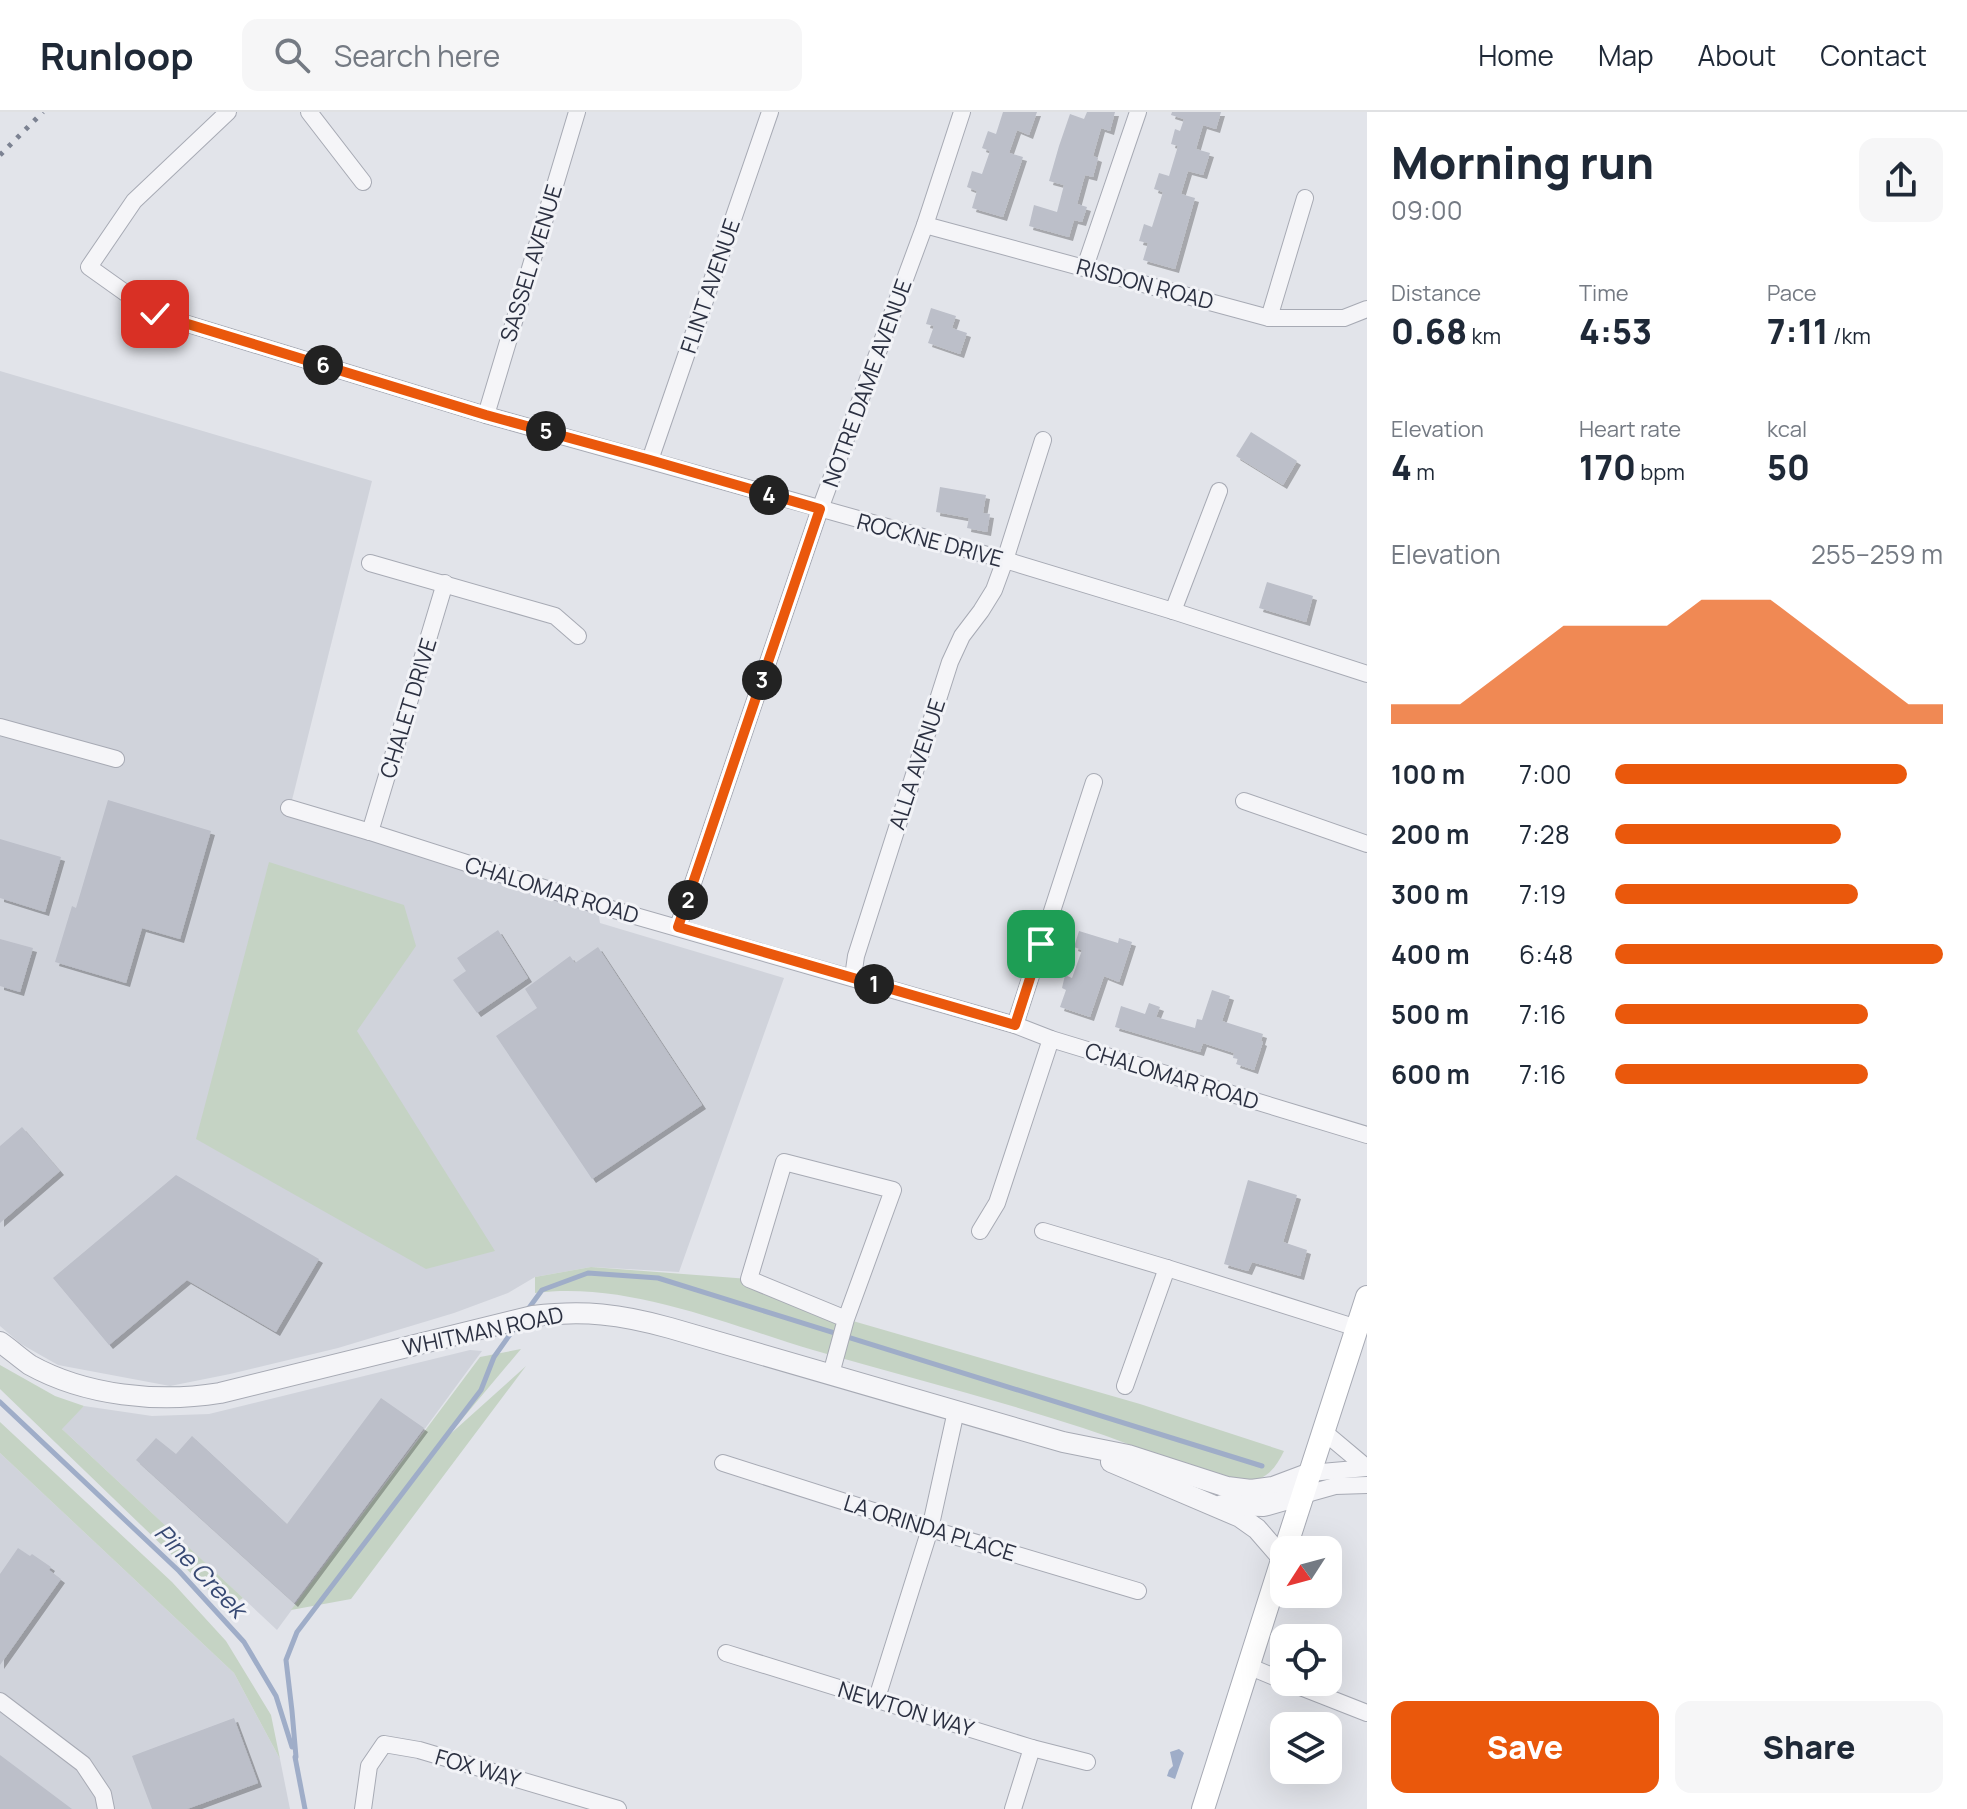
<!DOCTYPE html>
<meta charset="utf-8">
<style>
body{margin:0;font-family:Manrope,sans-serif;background:#f6f6f7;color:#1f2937;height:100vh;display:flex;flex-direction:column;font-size:30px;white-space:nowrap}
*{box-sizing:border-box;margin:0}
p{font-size:26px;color:#747a83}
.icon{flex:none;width:44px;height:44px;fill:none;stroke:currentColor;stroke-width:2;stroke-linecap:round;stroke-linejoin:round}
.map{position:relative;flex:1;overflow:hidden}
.sheet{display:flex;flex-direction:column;background:#fff;width:600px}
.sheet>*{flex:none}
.needle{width:52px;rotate:234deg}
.controls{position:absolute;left:1270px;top:1424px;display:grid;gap:16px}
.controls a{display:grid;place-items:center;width:72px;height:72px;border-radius:16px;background:#fff;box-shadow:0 8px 32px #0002;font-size:40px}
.pin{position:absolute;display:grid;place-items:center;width:68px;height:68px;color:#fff;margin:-34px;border-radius:16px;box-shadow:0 4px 12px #0006}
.km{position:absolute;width:40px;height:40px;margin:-20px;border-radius:50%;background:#222;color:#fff;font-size:22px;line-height:40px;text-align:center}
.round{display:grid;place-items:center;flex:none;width:84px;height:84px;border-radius:16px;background:#f6f6f7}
.summary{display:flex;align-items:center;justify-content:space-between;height:136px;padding:0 24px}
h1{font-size:44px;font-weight:800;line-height:60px}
.stats{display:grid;grid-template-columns:repeat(3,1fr);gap:12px;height:136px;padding:8px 24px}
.stats div{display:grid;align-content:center}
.stats b{font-size:34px;font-weight:800}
.stats small{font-size:22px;font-weight:400}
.stats p{font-size:22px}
.chart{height:224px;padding:16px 24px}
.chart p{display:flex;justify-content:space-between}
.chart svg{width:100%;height:144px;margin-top:8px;fill:#ea580c;opacity:.7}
.action{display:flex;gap:16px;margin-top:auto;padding:16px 24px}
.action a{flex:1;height:92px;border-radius:16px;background:#ea580c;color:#fff;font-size:32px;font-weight:800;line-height:92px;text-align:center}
.action a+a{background:#f6f6f7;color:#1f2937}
ul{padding:0 24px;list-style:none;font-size:26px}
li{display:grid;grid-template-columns:128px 96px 1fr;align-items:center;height:60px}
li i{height:20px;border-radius:10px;background:#ea580c}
header{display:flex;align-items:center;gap:48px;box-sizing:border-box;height:112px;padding:0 40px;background:#fff;border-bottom:2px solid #e0e1e3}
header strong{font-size:38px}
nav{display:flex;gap:44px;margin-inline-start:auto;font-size:28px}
.search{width:560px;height:72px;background:#f6f6f7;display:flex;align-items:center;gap:20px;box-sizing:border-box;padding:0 28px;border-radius:16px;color:#747a83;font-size:30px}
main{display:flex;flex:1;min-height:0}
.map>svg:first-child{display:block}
</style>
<header>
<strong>Runloop</strong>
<div class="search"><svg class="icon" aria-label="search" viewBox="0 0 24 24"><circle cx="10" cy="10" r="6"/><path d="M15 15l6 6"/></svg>Search here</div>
<nav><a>Home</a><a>Map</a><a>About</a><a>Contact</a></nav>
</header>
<main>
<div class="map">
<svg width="1367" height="1697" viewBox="0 0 1367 1697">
<defs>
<filter id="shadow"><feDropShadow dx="4" dy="4" stdDeviation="0" flood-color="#0004"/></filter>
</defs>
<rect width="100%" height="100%" fill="#e2e4ea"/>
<g fill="#d0d3db">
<path d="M0,259L372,369L290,696L597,793L600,811L784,866L679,1160L591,1155L535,1165L508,1181L454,1201L338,1236L230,1262L170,1274L58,1253L21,1232L0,1214Z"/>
<path d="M470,1238L482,1239L277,1518L61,1316L84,1294L152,1304L209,1302Z"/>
<path d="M0,1341L234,1561L280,1647L290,1697H0Z"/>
</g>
<g fill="#c5d3c4">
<path d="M269,750L404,793L416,834L357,919L495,1139L426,1157L196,1027Z"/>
<path d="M591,1155L749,1167L846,1207L1140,1292L1284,1339C1276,1356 1265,1370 1244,1370C1224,1369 1193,1357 1174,1349C1144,1338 1113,1326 1083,1316C994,1287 903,1264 813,1238C726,1212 627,1169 535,1181V1165Z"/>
<path d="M521,1237L447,1325L526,1254L351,1487L291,1498L480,1245Z"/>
<path d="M0,1253L55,1284L84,1294L62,1317L243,1486L227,1496L0,1277Z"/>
<path d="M0,1310L172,1470L226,1529L271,1603L280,1647L234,1561L0,1341Z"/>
</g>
<path fill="#9fadc8" d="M1179,1637L1184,1641L1175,1667L1167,1664L1169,1658L1173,1654L1170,1640Z"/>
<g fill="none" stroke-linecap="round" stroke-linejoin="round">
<g stroke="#9fadc8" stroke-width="5">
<path d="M526,1200L542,1178L588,1161L658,1166L1262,1354"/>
<path d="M0,1290L179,1459L244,1530L276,1584L292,1635"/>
<path d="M295,1645L305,1697"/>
<path d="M296,1645L292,1599L286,1548L297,1520L481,1278L494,1245L516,1214"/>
</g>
</g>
<g fill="#bcbfc9" filter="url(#shadow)">
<path d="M1003,0H1037L1029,23L1017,18L1009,41L1023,45L1003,105L972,96L977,79L967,75L972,59L982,62L990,39L982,36L988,19L996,22Z"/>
<path d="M1087,0H1115L1110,19L1101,16L1093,44L1098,46L1093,65L1085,63L1077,92L1087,95L1082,110L1074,108L1069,125L1029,114L1034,93L1057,100L1064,73L1049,69L1059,34L1070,2L1084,7Z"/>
<path d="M1172,0H1221L1216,17L1203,13L1196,37L1210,41L1203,63L1188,59L1181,82L1195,86L1175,157L1143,148L1148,131L1139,129L1144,112L1152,115L1163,80L1154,77L1159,61L1169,64L1178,34L1171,32L1175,17L1180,19L1184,7L1171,3Z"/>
<path d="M931,196L956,204L952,216L967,221L960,242L928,231L934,214L926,212Z"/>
<path d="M1251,320L1297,349L1283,373L1236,344Z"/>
<path d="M940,375L986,383L983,401L990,402L987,420L967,416L969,406L936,400Z"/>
<path d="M1267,470L1313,484L1306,510L1259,496Z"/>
<path d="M108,688L211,719L180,827L142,816L126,871L55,850L72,794L76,796Z"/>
<path d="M0,727L61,745L45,800L0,786Z"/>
<path d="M498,818L528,866L477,901L453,868L466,859L457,846Z"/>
<path d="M1079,819L1118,831L1119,826L1132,830L1119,870L1104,864L1090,905L1060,895L1066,878L1062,876L1065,863L1072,866L1082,838L1074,835Z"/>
<path d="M0,827L33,836L20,880L0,874Z"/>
<path d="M598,835L702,993L592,1067L496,924L537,896L525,877L570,844L575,851Z"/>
<path d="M1212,878L1230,884L1222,909L1263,922L1261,929L1263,930L1254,958L1236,952L1238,947L1233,946L1234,941L1203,931L1200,940L1115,915L1121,894L1145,902L1149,891L1160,895L1156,905L1195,916L1197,907L1202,908Z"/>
<path d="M22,1015L60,1059L0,1111V1034Z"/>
<path d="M176,1063L319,1147L276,1220L187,1168L109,1233L53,1166Z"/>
<path d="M1248,1068L1297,1083L1283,1130L1307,1138L1300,1164L1252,1150L1248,1159L1224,1152Z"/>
<path d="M381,1286L424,1316L294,1491L136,1348L156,1326L176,1342L192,1324L287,1412Z"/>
<path d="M18,1436L30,1444L32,1442L51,1455L49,1458L61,1467L0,1553V1462Z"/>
<path d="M234,1606L258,1671L187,1697H152L132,1644Z"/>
<path d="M0,1643L72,1697H0Z"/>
</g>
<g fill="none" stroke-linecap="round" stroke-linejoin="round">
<defs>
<g id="minor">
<path d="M228,0L134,89L89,155L155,202L486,303L1005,448L1173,499L1367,562"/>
<path d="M309,0L363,70"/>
<path d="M925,113L1269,206H1344L1367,197"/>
<path d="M1085,155L1138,0"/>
<path d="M1269,206L1305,86"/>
<path d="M486,303L577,0"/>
<path d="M650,348L770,0"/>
<path d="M370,451L555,504L578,524"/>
<path d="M1173,499L1219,379"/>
<path d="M0,615L116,647"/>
<path d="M1244,689L1367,732"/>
<path d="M289,696L370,720L597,793L1015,913L1051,927L1367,1023"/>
<path d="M370,720L445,471"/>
<path d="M678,815L820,397L925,113L962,0"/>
<path d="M853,865L856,844L950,550L962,524L981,499L994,478L1005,448L1043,328"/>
<path d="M1015,913L1094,670"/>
<path d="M980,1119L997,1091L1051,927"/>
<path d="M1043,1119L1167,1156L1357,1216"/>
<path d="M831,1262L846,1207L893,1078L784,1050L749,1167L846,1207"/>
<path d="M1125,1274L1167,1156"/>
<path d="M1323,1319L1366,1355"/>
<path d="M723,1351L930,1417L1138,1479"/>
<path d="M1310,1361L1367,1356"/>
<path d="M1303,1383L1335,1374L1367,1373"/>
<path d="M726,1541L1032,1636L1087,1650"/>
<path d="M1248,1554L1284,1569"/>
<path d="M1288,1570L1367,1601"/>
<path d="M0,1589L83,1652L103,1682L106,1697"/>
<path d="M876,1589L930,1417L956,1299"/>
<path d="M363,1697L369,1654L384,1632L419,1638L618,1697"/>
<path d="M1013,1697L1032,1636"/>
</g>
<g id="tertiary">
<path d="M0,1230C10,1237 20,1246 30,1253C86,1284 158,1291 220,1281L533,1204C584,1198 620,1202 670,1216L1063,1330L1128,1343L1227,1375L1251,1378L1273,1375L1310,1361"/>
<path d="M1111,1350L1240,1405L1257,1417L1283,1447"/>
<path d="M1222,1393L1264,1394L1303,1383"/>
</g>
<g id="secondary">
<path d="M1285,1438L1367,1185"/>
<path d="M1203,1697L1284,1442"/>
</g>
</defs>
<use href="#minor" stroke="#a7aab4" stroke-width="18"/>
<use href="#tertiary" stroke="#a7aab4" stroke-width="22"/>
<use href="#secondary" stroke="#a7aab4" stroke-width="24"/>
<use href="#minor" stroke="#f5f5f8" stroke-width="16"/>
<use href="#tertiary" stroke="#f5f5f8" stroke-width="20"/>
<use href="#secondary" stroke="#fff" stroke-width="22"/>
<path stroke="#7c8292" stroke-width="5" stroke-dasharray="4 8" stroke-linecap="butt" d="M0,43L43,0"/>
</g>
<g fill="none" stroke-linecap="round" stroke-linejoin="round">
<defs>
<path id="route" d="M155,202L486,303L650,348L820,397L678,815L1015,913L1041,832"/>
</defs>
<use href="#route" stroke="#fff" stroke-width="16"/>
<use href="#route" stroke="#ea580c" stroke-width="10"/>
</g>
<g text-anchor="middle" stroke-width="6" stroke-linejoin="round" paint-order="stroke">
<g font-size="22" fill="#2b3041" stroke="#f2f3f7">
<text transform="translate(531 151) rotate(-73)" y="8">SASSEL AVENUE</text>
<text transform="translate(1145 172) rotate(15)" y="8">RISDON ROAD</text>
<text transform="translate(710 174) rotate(-71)" y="8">FLINT AVENUE</text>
<text transform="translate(867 271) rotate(-70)" y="8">NOTRE DAME AVENUE</text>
<text transform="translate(930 428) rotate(15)" y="8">ROCKNE DRIVE</text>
<text transform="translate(408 596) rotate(-73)" y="8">CHALET DRIVE</text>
<text transform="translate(917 652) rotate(-72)" y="8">ALLA AVENUE</text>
<text transform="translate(552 778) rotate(17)" y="8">CHALOMAR ROAD</text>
<text transform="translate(1172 964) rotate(17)" y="8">CHALOMAR ROAD</text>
<text transform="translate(483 1219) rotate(-12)" y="8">WHITMAN ROAD</text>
<text transform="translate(930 1416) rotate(17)" y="8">LA ORINDA PLACE</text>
<text transform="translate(906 1597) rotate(17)" y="8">NEWTON WAY</text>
<text transform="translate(478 1656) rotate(16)" y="8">FOX WAY</text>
</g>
<g font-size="24" font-style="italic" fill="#374973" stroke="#f2f3f7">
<text transform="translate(200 1459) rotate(46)" y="8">Pine Creek</text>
</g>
</g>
</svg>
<div class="controls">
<a><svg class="needle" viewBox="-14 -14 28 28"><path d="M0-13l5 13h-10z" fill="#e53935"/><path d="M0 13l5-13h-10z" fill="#747a83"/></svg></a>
<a><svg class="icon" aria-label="locate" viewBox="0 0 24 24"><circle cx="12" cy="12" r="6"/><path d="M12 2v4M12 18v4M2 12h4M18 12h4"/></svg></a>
<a><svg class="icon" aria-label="layers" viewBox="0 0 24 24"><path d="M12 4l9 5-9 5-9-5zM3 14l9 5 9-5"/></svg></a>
</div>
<div class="pin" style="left:1041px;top:832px;background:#1e9e55"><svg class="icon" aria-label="arrive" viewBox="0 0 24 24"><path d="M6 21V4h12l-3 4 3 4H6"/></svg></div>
<div class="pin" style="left:155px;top:202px;background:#d93025"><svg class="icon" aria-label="check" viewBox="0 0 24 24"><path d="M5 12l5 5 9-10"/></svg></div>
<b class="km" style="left:874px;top:872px">1</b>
<b class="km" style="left:688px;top:788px">2</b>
<b class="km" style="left:762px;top:568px">3</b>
<b class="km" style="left:769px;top:383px">4</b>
<b class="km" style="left:546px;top:319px">5</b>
<b class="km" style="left:323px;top:253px">6</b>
</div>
<section class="sheet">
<div class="summary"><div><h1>Morning run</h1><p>09:00</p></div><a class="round"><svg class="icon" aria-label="share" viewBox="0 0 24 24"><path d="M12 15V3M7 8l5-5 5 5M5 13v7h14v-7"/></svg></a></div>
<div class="stats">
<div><p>Distance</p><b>0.68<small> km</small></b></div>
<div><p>Time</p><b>4:53</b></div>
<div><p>Pace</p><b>7:11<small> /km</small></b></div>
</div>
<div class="stats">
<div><p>Elevation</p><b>4<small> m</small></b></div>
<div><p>Heart rate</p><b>170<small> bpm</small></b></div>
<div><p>kcal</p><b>50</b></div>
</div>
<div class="chart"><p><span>Elevation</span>255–259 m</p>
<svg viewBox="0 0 160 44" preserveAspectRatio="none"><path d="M0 44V38L10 38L20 38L30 30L40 22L50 14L60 14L70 14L80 14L90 6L100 6L110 6L120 14L130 22L140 30L150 38L160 38V44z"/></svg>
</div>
<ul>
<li><b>100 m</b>7:00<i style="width:89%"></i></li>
<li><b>200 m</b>7:28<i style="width:69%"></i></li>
<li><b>300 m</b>7:19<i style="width:74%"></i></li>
<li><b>400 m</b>6:48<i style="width:100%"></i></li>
<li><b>500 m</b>7:16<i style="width:77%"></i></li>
<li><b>600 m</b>7:16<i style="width:77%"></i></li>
</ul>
<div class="action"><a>Save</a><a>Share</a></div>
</section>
</main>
